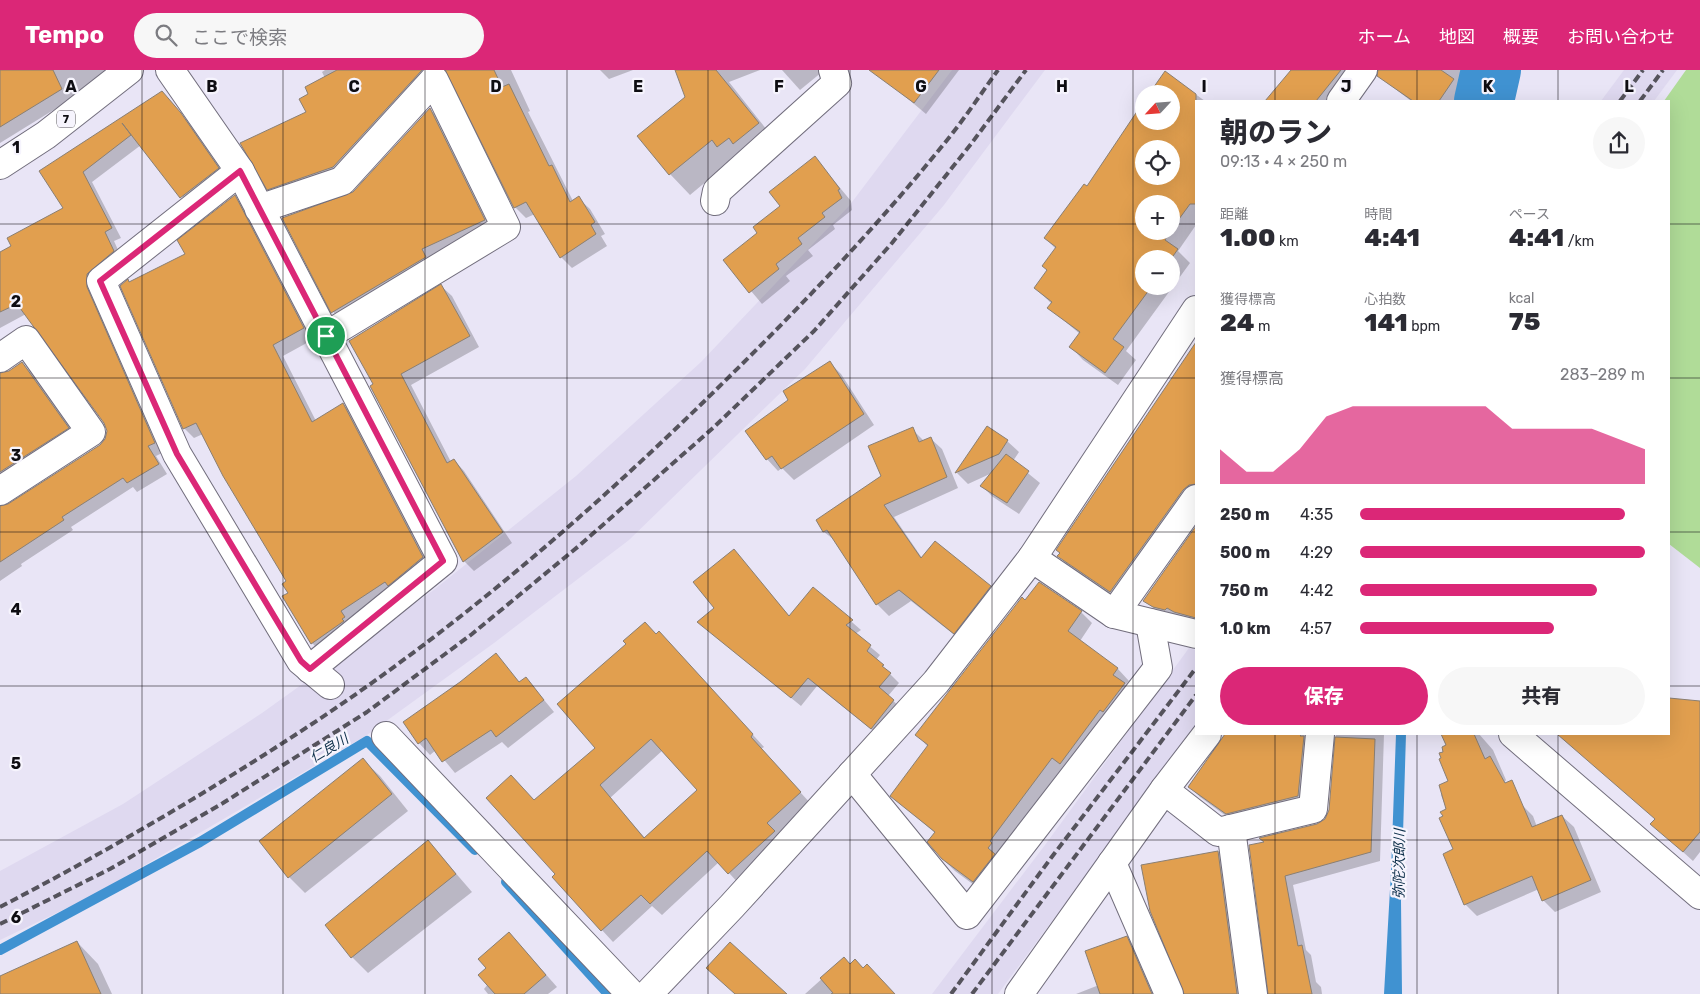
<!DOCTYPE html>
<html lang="ja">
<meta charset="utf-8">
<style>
body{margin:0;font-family:Rubik,"Noto Sans JP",sans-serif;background:#f7f7f7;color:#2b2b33;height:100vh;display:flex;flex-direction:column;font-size:19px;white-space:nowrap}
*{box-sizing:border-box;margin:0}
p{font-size:16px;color:#7c7c81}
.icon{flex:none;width:28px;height:28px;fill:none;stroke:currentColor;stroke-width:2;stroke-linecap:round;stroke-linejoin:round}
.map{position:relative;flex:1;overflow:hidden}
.side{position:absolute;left:1195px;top:30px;width:475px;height:635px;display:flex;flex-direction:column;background:#fff;border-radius:0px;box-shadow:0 5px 20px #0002}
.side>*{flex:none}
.needle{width:32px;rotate:244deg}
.tools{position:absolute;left:1135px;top:15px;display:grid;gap:10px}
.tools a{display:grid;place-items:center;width:45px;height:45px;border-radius:50%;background:#fff;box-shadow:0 5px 20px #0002;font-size:25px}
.pin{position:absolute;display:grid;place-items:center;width:42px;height:42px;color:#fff;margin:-21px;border:2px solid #fff;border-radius:50%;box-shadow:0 1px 5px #0007}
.round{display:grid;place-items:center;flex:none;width:52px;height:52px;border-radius:26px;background:#f7f7f7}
.head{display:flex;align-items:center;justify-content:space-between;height:85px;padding:0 25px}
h1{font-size:28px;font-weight:800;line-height:38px}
.figures{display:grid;grid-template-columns:repeat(3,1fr);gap:8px;height:85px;padding:5px 25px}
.figures div{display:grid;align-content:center}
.figures b{font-size:25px;font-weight:800}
.figures small{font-size:14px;font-weight:400}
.figures p{font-size:14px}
.chart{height:140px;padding:10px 25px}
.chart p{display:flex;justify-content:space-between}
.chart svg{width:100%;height:90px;margin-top:5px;fill:#db2777;opacity:.7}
.button{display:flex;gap:10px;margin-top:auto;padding:10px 25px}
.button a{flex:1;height:58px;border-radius:30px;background:#db2777;color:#fff;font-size:20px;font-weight:800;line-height:58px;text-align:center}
.button a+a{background:#f7f7f7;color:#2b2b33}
ul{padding:0 25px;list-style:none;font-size:16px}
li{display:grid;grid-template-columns:80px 60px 1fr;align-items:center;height:38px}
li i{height:12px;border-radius:6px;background:#db2777}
header{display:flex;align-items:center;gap:30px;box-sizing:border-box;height:70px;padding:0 25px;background:#db2777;color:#fff}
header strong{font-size:24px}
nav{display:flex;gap:28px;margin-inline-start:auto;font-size:18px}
.search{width:350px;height:45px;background:#f7f7f7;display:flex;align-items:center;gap:12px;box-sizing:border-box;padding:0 18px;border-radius:28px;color:#7c7c81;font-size:19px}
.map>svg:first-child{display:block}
</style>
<header>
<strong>Tempo</strong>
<div class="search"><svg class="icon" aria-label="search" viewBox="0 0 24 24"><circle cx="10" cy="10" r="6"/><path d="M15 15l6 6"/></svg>ここで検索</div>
<nav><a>ホーム</a><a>地図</a><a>概要</a><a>お問い合わせ</a></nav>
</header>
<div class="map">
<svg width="1700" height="924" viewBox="0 0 1700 924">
<rect width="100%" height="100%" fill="#e9e5f6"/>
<g fill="#dfd9f0">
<path d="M952,0H1045L944,135L805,299L629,470L494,573L367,665L90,827L0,870V801L123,734L262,643L435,519L576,406L701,292L849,136Z"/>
<path d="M1624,0H1677L1654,31H1601Z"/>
<path d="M1189,578L1196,580V657L998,924H932L1045,775Z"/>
</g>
<path fill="#b0dc98" d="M1686,0H1700V498L1669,474V31H1664Z"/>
<path fill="#4092d1" d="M1396,664H1406L1401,831L1402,924H1384L1391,802Z"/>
<g fill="#0003" fill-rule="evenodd">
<path d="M0,0H107L73,28L0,73Z"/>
<path d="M325,0H511L530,41L528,42L573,131L578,128L590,139L605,164L601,166L607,176L572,198L561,187L535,144L526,148L515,137L448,5L434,10L344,108L280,130L268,119L308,42L310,24L325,8L322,2Z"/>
<path d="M600,0H633L609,9Z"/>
<path d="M676,0H760L729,12L778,74L732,90L690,125L670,104L687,28Z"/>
<path d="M782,0H821L822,2L800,20Z"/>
<path d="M884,0H959L926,44L888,12Z"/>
<path d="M1292,0H1346L1336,31H1287L1276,20Z"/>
<path d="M1384,0H1473L1461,16L1469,24L1464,31H1411L1380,7Z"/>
<path d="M1166,3L1205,31H1196V155L1178,181L1190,193L1126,281L1136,290L1118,315L1083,290L1071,277L1080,264L1049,238L1052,234L1035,218L1048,201L1043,196L1056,179L1045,168L1087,118L1144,33V51H1171V24ZM1144,79H1171V106H1144ZM1144,134H1171V161H1144ZM1144,189H1171V216H1144Z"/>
<path d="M162,22L190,54L227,108L191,137L141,75L92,112L121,168L114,171L123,191L96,213L164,382L156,386L167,404L137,422L133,417L71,457L73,460L21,494L22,496L0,511V438L9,435L100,376L106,369L108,360L105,352L26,244L0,258V183L13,177L65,139L41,102Z"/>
<path d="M430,39L440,50L495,161L345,253L334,243L284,148L354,123Z"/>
<path d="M815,88L851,131L852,140L833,155L835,159L808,180L813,186L786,206L790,211L762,234L725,190L759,163L782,137Z"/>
<path d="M235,127L245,137L314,269L283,286L316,351L343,334L353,344L433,498L322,583L312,573L289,523L288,512L203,364L194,368L184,358L128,211L130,213L186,184Z"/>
<path d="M441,216L452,226L479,277L411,315L451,392L454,390L464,401L512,473L474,501L464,491L375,314Z"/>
<path d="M1196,274V425L1119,530L1067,495L1059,486L1061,484L1057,480Z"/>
<path d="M22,293L32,303L77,368L0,418V304L9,302Z"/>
<path d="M830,293L841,304L874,355L794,410L782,398L778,401L767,389L789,330Z"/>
<path d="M987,358L1007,371L1019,382L1013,391L1040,413L1019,444L993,427L982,416L992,403L968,414L957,403Z"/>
<path d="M912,359L924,371L930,368L942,379L958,418L894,447L922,488L990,517L1001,528L966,574L911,531L889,546L877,534L837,472L824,462L883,406Z"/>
<path d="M1196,458V554L1163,546L1144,530Z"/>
<path d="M734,481L790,547L813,518L861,560L855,564L880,585L876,590L899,613L888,626L903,640L881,667L817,616L801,636L698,552L716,539Z"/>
<path d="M1026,532L1081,542L1092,553L1080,571L1118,599L1129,611L1125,615L1135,625L985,823L955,801L943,789L935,763L892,726L928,677L917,665Z"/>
<path d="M656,565L670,574L764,677L761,679L811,734L778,765L785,774L740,815L719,792L662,845L652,836L613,872L553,807L557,804L534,731L596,678ZM663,680L698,720L645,768L610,728Z"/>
<path d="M496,585L520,613L526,608L554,642L508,678L502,672L455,703L436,680L430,685L419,673L461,613Z"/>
<path d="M1669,630L1689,631L1700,644V782L1693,791L1652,754L1656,749L1572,675L1581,664H1612L1619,669L1623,664H1633L1655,683L1656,664H1669Z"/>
<path d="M1229,664H1313L1309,737L1237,754L1200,727L1190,717Z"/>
<path d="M1336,664H1384L1380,791L1293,815L1306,880L1311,885L1316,912L1321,917L1322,924H1269L1266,773L1317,755L1326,750L1330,741Z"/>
<path d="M1442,664H1479L1493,680L1506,710L1466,772L1455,761L1441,725L1450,712L1445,682L1447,676Z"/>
<path d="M363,690L380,706L408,741L305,823L289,807Z"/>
<path d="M1522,735L1533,746L1537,757L1562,746L1574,757L1601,822L1555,842L1544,831L1539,819L1477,846L1466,835L1456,812Z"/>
<path d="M428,771L472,822L368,903L352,887Z"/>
<path d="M1218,782L1227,791L1245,924H1185Z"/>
<path d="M1126,867L1136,876L1158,924H1076L1099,915Z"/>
<path d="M77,872L98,894L112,924H0V907Z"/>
<path d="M520,875L557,917L548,924H488L484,919Z"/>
<path d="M844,889L850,895L863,899L894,924H805Z"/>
</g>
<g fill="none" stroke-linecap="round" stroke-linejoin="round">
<g stroke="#4092d1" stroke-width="10">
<path d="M506,812L608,924"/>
<path d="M0,880L200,772L367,671L475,780"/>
</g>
<path stroke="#4092d1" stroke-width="60" d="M1484,31L1491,0"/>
</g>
<g fill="#e19f4f" stroke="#8a7f73" fill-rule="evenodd">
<path d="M0,0H53L62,19L0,57Z"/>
<path d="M337,0H422L333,97L267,120L240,73L306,42L299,29L308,24L305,17Z"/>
<path d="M445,0H494L502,17L509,14L549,96L552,95L570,132L579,126L595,152L591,155L596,164L560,188L526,132L514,138Z"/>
<path d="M675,0H716L759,53L733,74L729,68L717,77L712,70L669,105L637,66L685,27Z"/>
<path d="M869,0H939L914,33Z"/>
<path d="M1291,0H1341L1316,31H1265Z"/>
<path d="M1378,0H1441L1454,9L1439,31H1413L1377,6Z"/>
<path d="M1165,1L1196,24V134H1190L1171,160V134H1144V161H1170L1165,170L1178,179L1171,189H1144V216H1152L1113,269L1124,277L1105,303L1069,277L1080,262L1047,238L1052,232L1034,218L1047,200L1042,196L1056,177L1044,168L1084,114L1087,116L1144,31V51H1171V24H1149ZM1144,79H1171V106H1144Z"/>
<path d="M162,21L181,43L219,98L180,128L122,53L131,65L83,102L112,158L105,162L114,181L87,204V217L155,373L148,376L159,394L127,413L123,408L62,447L64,450L0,492V436L8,434L100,375L105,369L107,361L104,353L17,234L0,242V182L11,176L7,168L63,138L39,101Z"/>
<path d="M430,38L485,150L422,179L426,187L331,243L282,148L353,122Z"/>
<path d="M815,86L840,119L838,120L842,128L822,143L825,147L798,168L802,174L776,194L779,199L749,223L723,190L757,163L753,157L780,136L769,122Z"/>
<path d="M235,125L304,258L273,275L312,352L343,333L423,487L388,516L385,512L341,541L345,547L342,549L344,551L311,574L282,526L288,523L282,514L286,511L223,406L196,353L183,359L120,216L128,209L129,212L185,184L177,170Z"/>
<path d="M441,214L470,266L401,304L447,393L454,389L503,462L463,492L370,316L373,314L349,271Z"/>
<path d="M1196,272V414L1189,415L1183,420L1110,522L1057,486L1060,483L1056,480Z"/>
<path d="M830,291L864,344L781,399L772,386L766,390L745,361L788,330L783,321Z"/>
<path d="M22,292L69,358L0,402V303L9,301Z"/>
<path d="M987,356L1008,370L999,384L955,403Z"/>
<path d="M913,357L919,372L931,367L947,407L884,435L921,488L935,471L991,516L954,564L899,520L876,535L827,460L823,462L816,450L881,406L868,376Z"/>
<path d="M1006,384L1029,401L1007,433L980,416Z"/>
<path d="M1196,456V548L1174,542L1167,538L1165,540L1153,537L1143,531Z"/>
<path d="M734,479L789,546L813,517L853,550L846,555L871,575L867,581L884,595L882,596L891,603L879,617L894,630L871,659L808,608L791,628L697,552L714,538L693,512Z"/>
<path d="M1039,512L1082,541L1068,561L1118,598L1113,605L1125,613L1103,642L1100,640L1060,694L1052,688L990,771L992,773L988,778L995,784L973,812L942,789L927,772L935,762L890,726L928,675L915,665L1022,527L1025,530Z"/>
<path d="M645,552L656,564L659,561L753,664L751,667L801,722L767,753L775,761L728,804L707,781L650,834L641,825L601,861L552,807L555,804L486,728L511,705L534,730L595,678L557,634L626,574L623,571ZM651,669L697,720L644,768L600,715Z"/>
<path d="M496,583L519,612L526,607L544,630L496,667L491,660L442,692L426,668L418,674L403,652L460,612Z"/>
<path d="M1669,628L1700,631V762L1683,782L1650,754L1655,749L1557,664H1669Z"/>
<path d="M1225,664H1302L1300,666H1304L1298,726L1226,744L1188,717Z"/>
<path d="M1441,664H1474L1485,689L1490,686L1505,713L1512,710L1532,757L1562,745L1591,810L1542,831L1532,806L1464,835L1443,784L1453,779L1439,748L1443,746L1440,742L1446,739L1439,715L1448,711L1439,689L1441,688L1439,683L1443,682L1442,677L1446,675Z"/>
<path d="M1335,667L1375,669L1371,782L1285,806L1298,876L1302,875L1312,924H1268L1249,775L1264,772L1259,768L1317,754L1325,749L1329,740Z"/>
<path d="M363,688L392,724L288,808L259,771Z"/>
<path d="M428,770L456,804L351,888L325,855Z"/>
<path d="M1218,781L1237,924H1184L1150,841L1141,795Z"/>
<path d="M509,862L546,905L524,924H495L478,905L486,898L478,889Z"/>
<path d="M1127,866L1152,924H1100L1085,881Z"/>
<path d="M77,871L101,924H0V906Z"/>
<path d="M730,872L787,924H735L706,898Z"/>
<path d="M844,887L850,894L855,889L863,898L867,894L895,924H831L833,923L820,908Z"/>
</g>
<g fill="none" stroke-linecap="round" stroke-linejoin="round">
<defs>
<g id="minor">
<path d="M170,0L240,101L101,211L177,384L301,591L330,615"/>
<path d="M1341,31L1363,0"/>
<path d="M240,101L443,491L310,599"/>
<path d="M715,131L717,121L837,13L833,0"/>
<path d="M259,139L342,111L434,10L506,157L326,266"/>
<path d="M0,288L26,270L91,362L0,421"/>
<path d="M1032,488L1114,544L1196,564"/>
<path d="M1114,544L1196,429"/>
<path d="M1513,664L1700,825"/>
<path d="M386,666L631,924"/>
<path d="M852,704L967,845L1158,598L1150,553"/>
<path d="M1164,720L1218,762L1313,739L1320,664"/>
<path d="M1231,759L1253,924"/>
<path d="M1112,793L1169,924"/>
<path d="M648,924L732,836L936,612L1032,488L1196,240"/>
<path d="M1019,924L1164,720L1207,664"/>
</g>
<path id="major" d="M0,95L46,65L129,0"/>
</defs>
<use href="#minor" stroke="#726e7d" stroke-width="30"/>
<use href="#major" stroke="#726e7d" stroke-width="30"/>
<use href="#minor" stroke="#fff" stroke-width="28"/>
<use href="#major" stroke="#fff" stroke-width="28"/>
<g stroke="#55535c" stroke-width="4" stroke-dasharray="8 4" stroke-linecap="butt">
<path d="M1620,31L1643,0"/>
<path d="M1640,31L1663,0"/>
<path d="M0,837C110,780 215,718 318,650C468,550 606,429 733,303C807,230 878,155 943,75C963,51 980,25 998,0"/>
<path d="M0,854L110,799L223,733L367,642L472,564L580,475L713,358L814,261L892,173L971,74L1026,0"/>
<path d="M951,924L1051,788L1196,598"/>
<path d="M972,924L1196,625"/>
</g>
</g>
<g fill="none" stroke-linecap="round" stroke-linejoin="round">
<defs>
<path id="route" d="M240,101L443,491L310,599L301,591L177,384L100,211Z"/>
</defs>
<use href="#route" stroke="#fff" stroke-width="10"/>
<use href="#route" stroke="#db2777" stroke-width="6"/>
</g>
<path fill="none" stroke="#0e0d12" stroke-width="1" stroke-opacity="0.55" d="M142,0V924M283,0V924M425,0V924M567,0V924M708,0V924M850,0V924M992,0V924M1133,0V924M1275,0V31M1417,0V31M1558,0V31M0,154H1144M1171,154H1196M1669,154H1700M0,308H1196M1669,308H1700M0,462H1196M1669,462H1700M0,616H1196M1669,616H1700M1275,664V924M1417,664V924M1558,664V924M0,770H1700"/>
<g text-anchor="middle" stroke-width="4.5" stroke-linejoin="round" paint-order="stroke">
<rect fill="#f6f4fd" stroke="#545258" stroke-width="1" x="57" y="40.5" width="18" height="17" rx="4"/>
<g font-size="11" font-weight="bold" fill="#0e0d12">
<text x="66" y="53">7</text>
</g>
<g font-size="14" font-style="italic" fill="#0e304b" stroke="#f6f4fd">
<text transform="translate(329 678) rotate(-31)" y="5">仁良川</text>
<text transform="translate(1399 794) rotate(-89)" y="5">弥陀次郎川</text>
</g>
</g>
<g font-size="16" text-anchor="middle" font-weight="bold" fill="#0e0d12" stroke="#f6f4fd" stroke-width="4.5" stroke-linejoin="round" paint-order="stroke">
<text x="71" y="22">A</text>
<text x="212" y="22">B</text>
<text x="354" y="22">C</text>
<text x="496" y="22">D</text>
<text x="638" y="22">E</text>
<text x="779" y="22">F</text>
<text x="921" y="22">G</text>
<text x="1062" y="22">H</text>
<text x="1204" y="22">I</text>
<text x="1346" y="22">J</text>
<text x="1488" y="22">K</text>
<text x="1629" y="22">L</text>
<text x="16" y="83">1</text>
<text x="16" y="237">2</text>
<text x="16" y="391">3</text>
<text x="16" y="545">4</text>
<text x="16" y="699">5</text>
<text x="16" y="853">6</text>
</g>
</svg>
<div class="tools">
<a><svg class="needle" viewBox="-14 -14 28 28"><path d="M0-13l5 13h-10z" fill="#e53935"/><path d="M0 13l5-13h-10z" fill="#7c7c81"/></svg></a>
<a><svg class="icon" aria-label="locate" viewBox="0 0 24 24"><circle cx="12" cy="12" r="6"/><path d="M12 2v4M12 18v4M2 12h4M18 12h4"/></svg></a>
<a>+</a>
<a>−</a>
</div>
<div class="pin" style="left:326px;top:266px;background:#1e9e55"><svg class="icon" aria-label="arrive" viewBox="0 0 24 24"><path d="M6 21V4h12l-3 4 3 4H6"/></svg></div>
<section class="side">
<div class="head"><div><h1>朝のラン</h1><p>09:13 · 4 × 250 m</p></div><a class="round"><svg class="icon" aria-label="share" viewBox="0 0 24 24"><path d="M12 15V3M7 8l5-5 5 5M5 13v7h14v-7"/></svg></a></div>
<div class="figures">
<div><p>距離</p><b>1.00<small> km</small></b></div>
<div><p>時間</p><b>4:41</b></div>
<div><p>ペース</p><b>4:41<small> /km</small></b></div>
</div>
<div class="figures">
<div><p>獲得標高</p><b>24<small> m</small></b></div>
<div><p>心拍数</p><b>141<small> bpm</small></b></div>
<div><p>kcal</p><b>75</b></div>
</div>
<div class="chart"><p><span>獲得標高</span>283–289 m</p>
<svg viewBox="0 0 160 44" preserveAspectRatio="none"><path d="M0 44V27L10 38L20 38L30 27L40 11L50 6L60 6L70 6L80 6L90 6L100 6L110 17L120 17L130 17L140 17L150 22L160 27V44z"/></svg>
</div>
<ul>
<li><b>250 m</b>4:35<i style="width:93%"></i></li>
<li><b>500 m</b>4:29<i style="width:100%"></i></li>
<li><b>750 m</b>4:42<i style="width:83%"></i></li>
<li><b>1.0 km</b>4:57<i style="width:68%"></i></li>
</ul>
<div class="button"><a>保存</a><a>共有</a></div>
</section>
</div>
